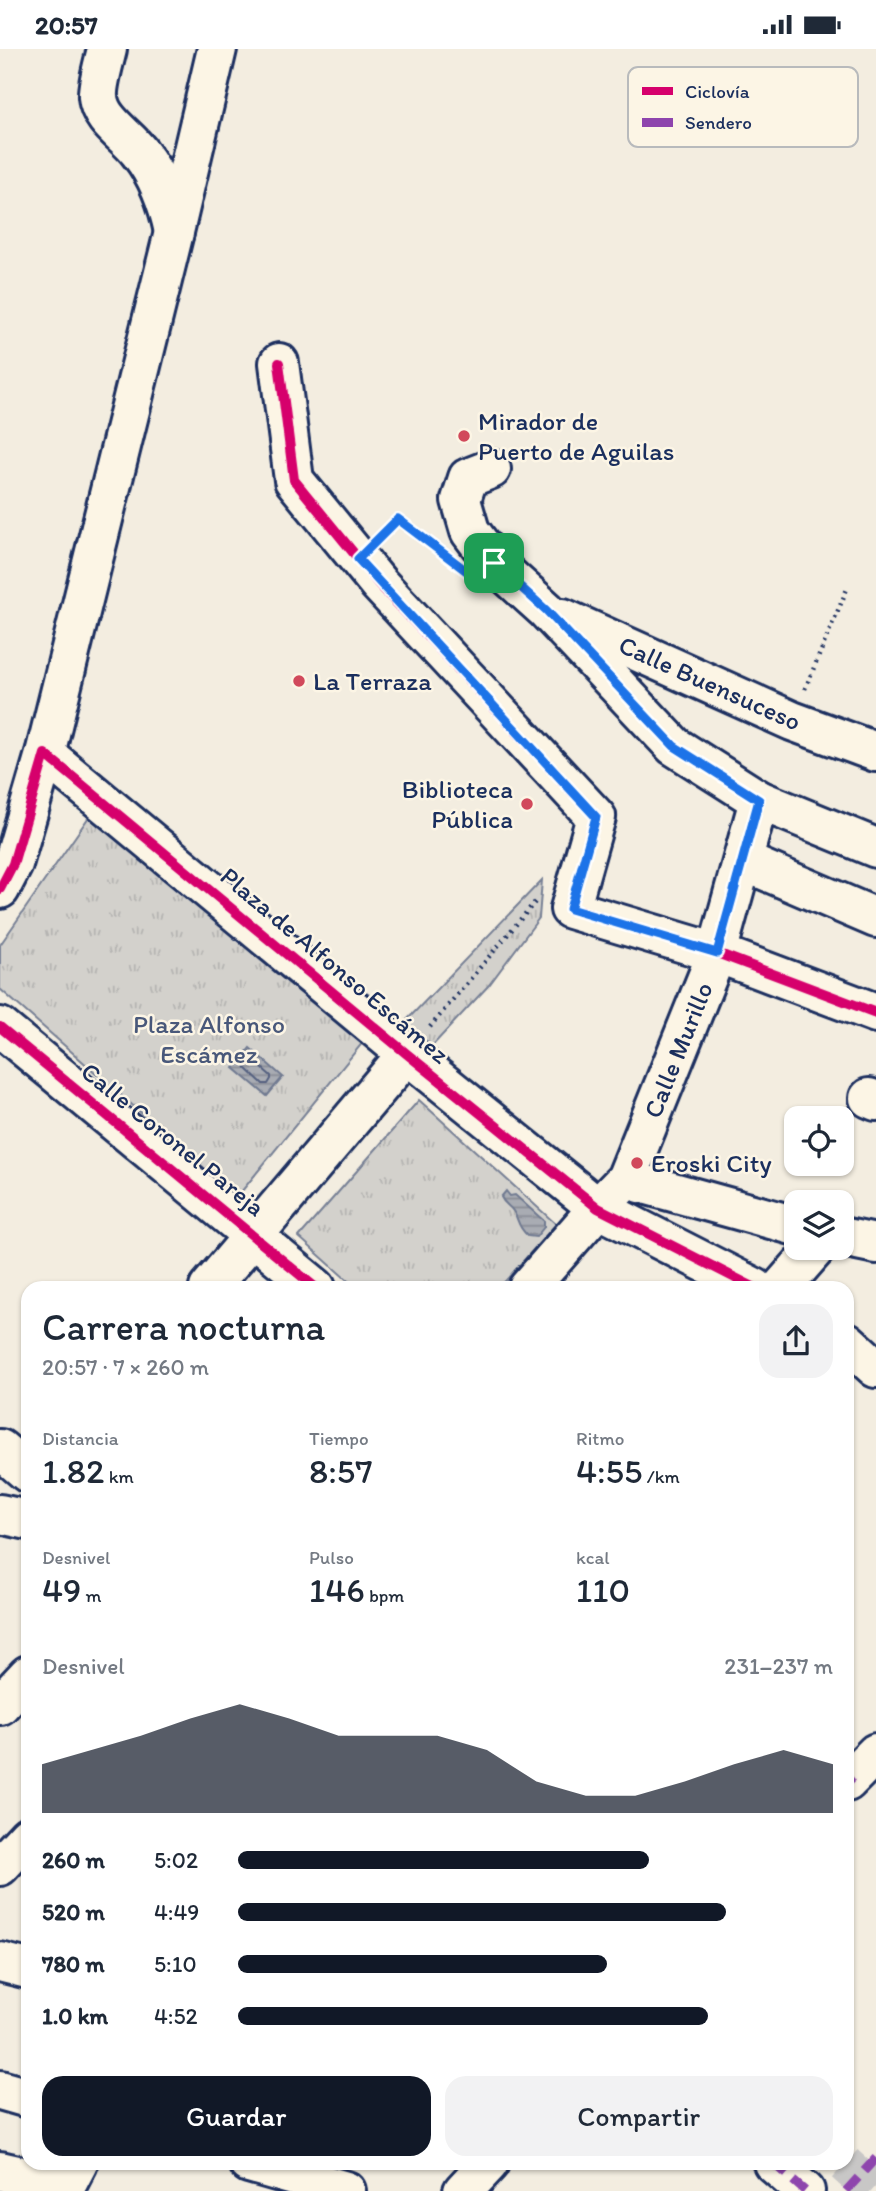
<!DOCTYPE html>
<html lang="es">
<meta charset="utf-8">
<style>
body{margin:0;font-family:Itim,sans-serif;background:#f2f2f3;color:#1f2937;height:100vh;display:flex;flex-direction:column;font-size:26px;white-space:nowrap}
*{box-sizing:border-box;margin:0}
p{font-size:23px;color:#747a83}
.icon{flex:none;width:38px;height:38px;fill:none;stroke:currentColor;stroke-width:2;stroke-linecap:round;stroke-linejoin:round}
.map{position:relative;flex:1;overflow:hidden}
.sheet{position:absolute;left:21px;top:1232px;width:833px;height:889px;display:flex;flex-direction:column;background:#fff;border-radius:21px;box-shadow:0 2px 5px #0004}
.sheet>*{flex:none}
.fabs{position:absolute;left:784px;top:1057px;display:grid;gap:14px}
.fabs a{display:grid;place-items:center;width:70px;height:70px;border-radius:14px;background:#fff;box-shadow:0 2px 5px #0004;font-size:35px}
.pin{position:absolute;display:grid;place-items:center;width:60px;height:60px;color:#fff;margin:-30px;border-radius:14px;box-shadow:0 4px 10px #0006}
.round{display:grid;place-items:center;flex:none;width:74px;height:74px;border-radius:21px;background:#f2f2f3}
.summary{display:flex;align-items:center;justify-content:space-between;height:119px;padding:0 21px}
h1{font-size:38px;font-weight:600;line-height:52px}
.metrics{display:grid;grid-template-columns:repeat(3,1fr);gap:10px;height:119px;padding:7px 21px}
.metrics div{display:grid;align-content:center}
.metrics b{font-size:35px;font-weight:600}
.metrics small{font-size:19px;font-weight:400}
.metrics p{font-size:19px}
.chart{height:196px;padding:14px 21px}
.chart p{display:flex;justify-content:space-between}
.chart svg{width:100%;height:126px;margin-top:7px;fill:#111827;opacity:.7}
.cta{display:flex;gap:14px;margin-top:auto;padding:14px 21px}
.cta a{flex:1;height:80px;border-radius:21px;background:#111827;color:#fff;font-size:28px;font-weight:600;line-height:80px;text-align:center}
.cta a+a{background:#f2f2f3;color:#1f2937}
ul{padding:0 21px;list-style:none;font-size:23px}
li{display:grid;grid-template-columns:112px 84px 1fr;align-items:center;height:52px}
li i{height:18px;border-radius:9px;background:#111827}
.status{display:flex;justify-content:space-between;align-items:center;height:49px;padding:0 35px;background:#fff;direction:ltr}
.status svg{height:19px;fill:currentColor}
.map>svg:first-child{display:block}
</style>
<div class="status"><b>20:57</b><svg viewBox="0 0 49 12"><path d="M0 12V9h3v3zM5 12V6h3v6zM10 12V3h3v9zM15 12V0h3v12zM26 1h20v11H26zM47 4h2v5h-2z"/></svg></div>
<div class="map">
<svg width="876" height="2142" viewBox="0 0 876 2142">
<defs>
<pattern id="grass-tufts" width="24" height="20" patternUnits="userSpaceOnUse" patternTransform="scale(1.75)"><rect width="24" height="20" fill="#d3d1cc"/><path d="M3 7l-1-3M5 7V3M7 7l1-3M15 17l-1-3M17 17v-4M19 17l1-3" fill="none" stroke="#b5b4b2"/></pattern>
<pattern id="water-rules" width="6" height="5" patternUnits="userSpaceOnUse" patternTransform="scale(1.75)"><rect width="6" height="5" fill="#a9acb3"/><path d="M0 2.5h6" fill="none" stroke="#898c95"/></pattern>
</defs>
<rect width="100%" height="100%" fill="#f3ede0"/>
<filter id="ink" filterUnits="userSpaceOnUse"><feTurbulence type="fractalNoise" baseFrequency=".0143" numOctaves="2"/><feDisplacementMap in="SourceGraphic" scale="14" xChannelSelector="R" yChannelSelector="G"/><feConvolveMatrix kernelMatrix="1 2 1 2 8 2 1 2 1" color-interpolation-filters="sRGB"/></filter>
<g filter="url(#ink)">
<g fill="url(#grass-tufts)" stroke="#778095" stroke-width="2">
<path d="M93,762L364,992L237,1148L0,940V896Z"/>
<path d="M542,831L539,869L489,936L432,997L405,973Z"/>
<path d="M419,1051L556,1175L499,1239H356L299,1188Z"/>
</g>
<g fill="url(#water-rules)" stroke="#707a91" stroke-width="2">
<path d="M250,999L283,1028L267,1047L234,1019Z"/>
<path d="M506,1142L510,1147L515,1146L544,1172V1178L536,1188L528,1187C516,1176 520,1172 513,1162C509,1156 504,1155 501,1148Z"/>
</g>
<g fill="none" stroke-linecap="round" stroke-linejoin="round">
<path stroke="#546180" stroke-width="2" d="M249,1011H253L271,1027V1030L268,1035H263L246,1019L245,1016Z"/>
<path stroke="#c8c7c6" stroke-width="38" stroke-dasharray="38 19" stroke-linecap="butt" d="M846,2142L876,2109"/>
<defs>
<g id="minor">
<path d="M107,0C104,13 97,36 98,48C100,72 127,86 140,104C159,128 168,154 174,183"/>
<path d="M279,314L294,431L379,535L596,768L570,860L717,904L876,964"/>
<path d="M491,420L468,429L461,451L470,482L494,514L546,561L674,697L759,751L876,799"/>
<path d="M563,569L792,672L876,703"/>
<path d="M45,705L407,1005L598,1159L755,1239"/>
<path d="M743,812L876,869"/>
<path d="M0,840L13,815L45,705L174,183L217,0"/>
<path d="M0,978L316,1239"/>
<path d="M869,1049L876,1052"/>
<path d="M626,1130L796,1177"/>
<path d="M842,1188L876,1195"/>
<path d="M209,1239L407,1005"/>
<path d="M528,1239L598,1159L626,1130L717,904L759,751"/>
<path d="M781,1239L816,1199"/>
<path d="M847,1293L876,1319"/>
<path d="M0,1400L28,1424"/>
<path d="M0,1465L28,1471"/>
<path d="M0,1656L28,1626"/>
<path d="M847,1733L876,1704"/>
<path d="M0,1817L28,1787"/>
<path d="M0,1913L28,1920"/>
<path d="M0,2041L28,2049"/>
<path d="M249,2114L346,2142"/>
<path d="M773,2114L805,2142"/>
<path d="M0,2122L66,2137L78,2114"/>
<path d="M463,2142L489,2114"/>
</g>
</defs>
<use href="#minor" stroke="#1b2f5e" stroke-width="44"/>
<g stroke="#1b2f5e" stroke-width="4.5" stroke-dasharray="2 5" stroke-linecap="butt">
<path d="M384,484L398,470L439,501"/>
<path d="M805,640L847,540"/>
<path d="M430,978L535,853"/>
</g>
<use href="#minor" stroke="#fcf5e5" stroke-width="38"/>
<g stroke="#8e44ad" stroke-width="9" stroke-dasharray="18 9" stroke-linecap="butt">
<path d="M847,1733L853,1728"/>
<path d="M773,2114L805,2142"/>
<path d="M846,2142L876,2109"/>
</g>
<defs>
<g id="cycleway">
<path d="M279,314L294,431L379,535L596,768L570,860L717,904L876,964"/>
<path d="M0,840L13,815L45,705L407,1005L598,1159L755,1239"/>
<path d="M0,978L316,1239"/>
</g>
</defs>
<use href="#cycleway" stroke="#fcf5e5" stroke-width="15"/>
<use href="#cycleway" stroke="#d6006c" stroke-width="10"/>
</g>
</g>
<g fill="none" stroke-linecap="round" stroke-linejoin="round" filter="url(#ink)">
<defs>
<path id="route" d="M398,470L477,530L494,514L546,561L674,697L759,751L717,904L570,860L596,768L358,510Z"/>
</defs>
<use href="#route" stroke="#fff" stroke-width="14"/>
<use href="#route" stroke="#1a73e8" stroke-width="9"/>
</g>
<g fill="#d1495b" stroke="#fcf5e5" stroke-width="2.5">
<circle cx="464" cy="387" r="7"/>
<circle cx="299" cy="632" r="7"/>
<circle cx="527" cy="755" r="7"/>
<circle cx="637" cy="1114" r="7"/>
</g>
<g text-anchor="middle" stroke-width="5" stroke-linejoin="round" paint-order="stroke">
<g font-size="26" fill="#1b2f5e" stroke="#fcf5e5" text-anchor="start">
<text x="478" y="381">Mirador de<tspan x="478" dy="30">Puerto de Aguilas</tspan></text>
<text x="313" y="641">La Terraza</text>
<text x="513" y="749" text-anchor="end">Biblioteca<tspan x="513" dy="30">Pública</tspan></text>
<text x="651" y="1123">Eroski City</text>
</g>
<g font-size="26" fill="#1b2f5e" stroke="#fcf5e5">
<text transform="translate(710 634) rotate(24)" y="9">Calle Buensuceso</text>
<text transform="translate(335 916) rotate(40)" y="9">Plaza de Alfonso Escámez</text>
<text transform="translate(678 1001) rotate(-68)" y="9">Calle Murillo</text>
<text transform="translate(173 1090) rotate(39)" y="9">Calle Coronel Pareja</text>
</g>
<g font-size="26" fill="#49587a" stroke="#fcf5e5">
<text x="209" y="984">Plaza Alfonso<tspan x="209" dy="30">Escámez</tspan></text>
</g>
</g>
<rect x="628" y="18" width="230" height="80" rx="10" fill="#fcf5e5" stroke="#b8babc" stroke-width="2"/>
<rect x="642" y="38" width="31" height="8" fill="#d6006c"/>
<rect x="642" y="69" width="31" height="9" fill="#8e44ad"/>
<g font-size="19" fill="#1b2f5e">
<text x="685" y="49">Ciclovía</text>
<text x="685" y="80">Sendero</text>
</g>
</svg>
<div class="fabs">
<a><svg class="icon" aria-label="locate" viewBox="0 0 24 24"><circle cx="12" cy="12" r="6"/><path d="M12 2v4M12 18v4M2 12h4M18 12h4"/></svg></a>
<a><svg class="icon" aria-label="layers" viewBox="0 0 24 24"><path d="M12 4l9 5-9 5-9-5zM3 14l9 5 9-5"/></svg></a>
</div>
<div class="pin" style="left:494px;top:514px;background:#1e9e55"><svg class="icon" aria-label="arrive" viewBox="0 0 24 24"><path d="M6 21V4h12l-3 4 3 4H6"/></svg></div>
<section class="sheet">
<div class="summary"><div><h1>Carrera nocturna</h1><p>20:57 · 7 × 260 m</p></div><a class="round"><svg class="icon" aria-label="share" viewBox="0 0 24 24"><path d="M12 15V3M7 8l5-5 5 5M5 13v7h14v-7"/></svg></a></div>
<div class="metrics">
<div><p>Distancia</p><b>1.82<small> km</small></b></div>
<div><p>Tiempo</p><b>8:57</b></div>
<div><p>Ritmo</p><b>4:55<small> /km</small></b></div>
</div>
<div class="metrics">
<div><p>Desnivel</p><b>49<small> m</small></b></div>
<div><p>Pulso</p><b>146<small> bpm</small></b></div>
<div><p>kcal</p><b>110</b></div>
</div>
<div class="chart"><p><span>Desnivel</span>231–237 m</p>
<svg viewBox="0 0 160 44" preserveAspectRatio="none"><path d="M0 44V27L10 22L20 17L30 11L40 6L50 11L60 17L70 17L80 17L90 22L100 33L110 38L120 38L130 33L140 27L150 22L160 27V44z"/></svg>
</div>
<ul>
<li><b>260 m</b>5:02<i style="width:69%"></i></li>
<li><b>520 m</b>4:49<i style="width:82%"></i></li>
<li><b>780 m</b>5:10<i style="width:62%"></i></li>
<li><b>1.0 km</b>4:52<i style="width:79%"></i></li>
</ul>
<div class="cta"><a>Guardar</a><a>Compartir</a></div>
</section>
</div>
